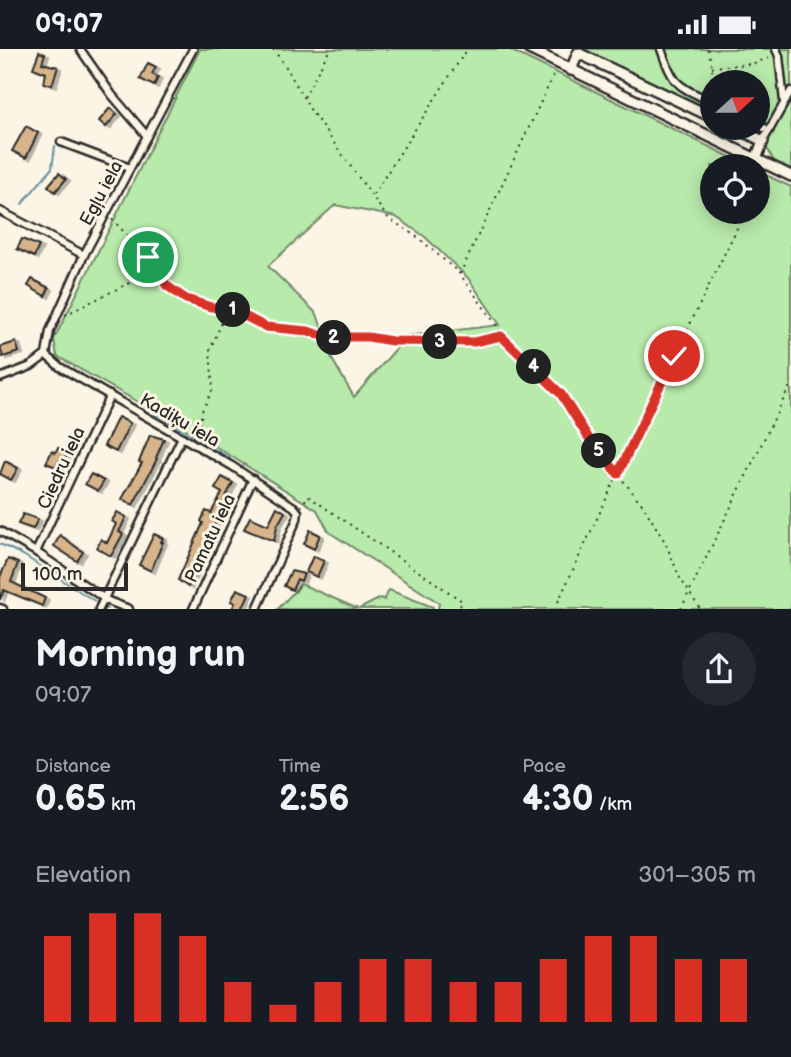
<!DOCTYPE html>
<meta charset="utf-8">
<style>
body{margin:0;font-family:"Balsamiq Sans",sans-serif;background:#242831;color:#f1f3f6;height:100vh;display:flex;flex-direction:column;font-size:26px;white-space:nowrap}
*{box-sizing:border-box;margin:0}
p{font-size:23px;color:#9ea1a6}
.icon{flex:none;width:38px;height:38px;fill:none;stroke:currentColor;stroke-width:2;stroke-linecap:round;stroke-linejoin:round}
.map{position:relative;height:560px;overflow:hidden}
.sheet{display:flex;flex-direction:column;background:#171b24;flex:1}
.sheet>*{flex:none}
.needle{width:46px;rotate:69deg}
.fabs{position:absolute;left:700px;top:21px;display:grid;gap:14px}
.fabs a{display:grid;place-items:center;width:70px;height:70px;border-radius:50%;background:#171b24;box-shadow:0 4px 18px #0003;font-size:35px}
.scale{position:absolute;left:21px;bottom:18px;width:107px;box-sizing:border-box;padding-left:7px;border:4px solid #2b2b2b;border-top:0;font-size:19px;line-height:24px;white-space:nowrap;color:#2b2b2b;-webkit-text-stroke:5px #fcf5e5;paint-order:stroke}
.pin{position:absolute;display:grid;place-items:center;width:60px;height:60px;color:#fff;margin:-30px;border:4px solid #fff;border-radius:50%;box-shadow:0 2px 7px #0007}
.km{position:absolute;width:35px;height:35px;margin:-18px;border-radius:50%;background:#222;color:#fff;font-size:19px;line-height:35px;text-align:center}
.round{display:grid;place-items:center;flex:none;width:74px;height:74px;border-radius:37px;background:#242831}
.overview{display:flex;align-items:center;justify-content:space-between;height:119px;padding:0 35px}
h1{font-size:38px;font-weight:700;line-height:52px}
.metrics{display:grid;grid-template-columns:repeat(3,1fr);gap:10px;height:119px;padding:7px 35px}
.metrics div{display:grid;align-content:center}
.metrics b{font-size:35px;font-weight:700}
.metrics small{font-size:19px;font-weight:400}
.metrics p{font-size:19px}
.chart{height:196px;padding:14px 35px}
.chart p{display:flex;justify-content:space-between}
.chart svg{width:100%;height:126px;margin-top:7px;stroke:#d93025;stroke-width:6}
.status{display:flex;justify-content:space-between;align-items:center;height:49px;padding:0 35px;background:#171b24;direction:ltr}
.status svg{height:19px;fill:currentColor}
.map>svg:first-child{display:block}
</style>
<div class="status"><b>09:07</b><svg viewBox="0 0 49 12"><path d="M0 12V9h3v3zM5 12V6h3v6zM10 12V3h3v9zM15 12V0h3v12zM26 1h20v11H26zM47 4h2v5h-2z"/></svg></div>
<div class="map">
<svg width="791" height="560" viewBox="0 0 791 560">
<defs>
<filter id="shadow"><feDropShadow dx="4" dy="2" stdDeviation="0" flood-color="#0004"/></filter>
</defs>
<rect width="100%" height="100%" fill="#fcf5e5"/>
<filter id="ink" filterUnits="userSpaceOnUse"><feTurbulence type="fractalNoise" baseFrequency=".0143" numOctaves="2"/><feDisplacementMap in="SourceGraphic" scale="14" xChannelSelector="R" yChannelSelector="G"/><feConvolveMatrix kernelMatrix="1 2 1 2 8 2 1 2 1" color-interpolation-filters="sRGB"/></filter>
<g filter="url(#ink)">
<g fill="#b8eaab" stroke="#728a6b" stroke-width="2" fill-rule="evenodd">
<path d="M200,0H508L749,117H712V163H758V122L791,138V560H438L439,554L329,483L317,461L210,394L57,307L54,290ZM335,156L396,168L424,187L468,229L500,276L407,287L354,348L332,310L317,265L268,217Z"/>
<path d="M580,0H791V120L774,112L763,92L766,86L750,79H758V33H712V61Z"/>
<path d="M301,535L358,560H278Z"/>
<path d="M389,541L433,558V560H359L381,549L384,551Z"/>
</g>
<g fill="none" stroke-linecap="round" stroke-linejoin="round">
<g stroke="#6692a0" stroke-width="2">
<path d="M22,155L52,119L55,97"/>
<path d="M155,365L230,409"/>
<path d="M0,495L23,506L107,560"/>
</g>
</g>
<g fill="#d7b489" stroke="#2b2b2b" stroke-width="2" filter="url(#shadow)">
<path d="M39,3L45,5L42,14L58,18L52,36L44,34L46,24L33,19Z"/>
<path d="M148,14L156,18L152,25L158,28L154,37L140,30Z"/>
<path d="M110,59L117,65L106,78L99,72Z"/>
<path d="M26,77L38,84L26,109L12,102Z"/>
<path d="M59,124L66,130L55,143L48,137Z"/>
<path d="M22,190L39,197L34,208L17,200Z"/>
<path d="M32,230L49,239L45,247L28,237Z"/>
<path d="M16,293L19,303L3,308L0,298Z"/>
<path d="M118,368L130,374L116,403L104,397Z"/>
<path d="M150,386L164,390L156,409L157,410L133,456L122,450L142,414L139,413Z"/>
<path d="M58,399L68,403L65,410L61,409L56,418L46,414L52,402L55,404Z"/>
<path d="M5,412L18,419L11,431L0,425Z"/>
<path d="M91,425L104,432L98,442L85,435Z"/>
<path d="M222,428L233,434L222,455L225,457L208,487L212,489L206,502L188,538L178,531L203,474L201,472L206,462L211,464L222,444L215,440Z"/>
<path d="M277,458L285,463L277,477L274,492L244,480L250,468L268,476Z"/>
<path d="M117,463L126,468L119,483L123,485L111,507L97,499L101,490L107,494L116,475L112,472Z"/>
<path d="M23,465L38,470L33,480L18,475Z"/>
<path d="M310,481L320,486L314,500L304,495Z"/>
<path d="M154,485L163,489L161,493H163L151,522L139,516Z"/>
<path d="M60,486L83,503L77,512L54,497Z"/>
<path d="M313,507L324,512L317,528L306,523Z"/>
<path d="M8,510L18,514L11,533L45,549L42,557L4,541L0,551V528Z"/>
<path d="M291,522L304,525L301,532L297,530L292,541L284,537Z"/>
<path d="M237,540L249,545L242,560H232L235,554L231,552Z"/>
</g>
<g fill="none" stroke-linecap="round" stroke-linejoin="round">
<defs>
<g id="street">
<path d="M80,0L112,46L147,87"/>
<path d="M661,0C674,38 677,36 712,53"/>
<path d="M776,0L779,7L784,53"/>
<path d="M758,75L769,82"/>
<path d="M763,92L791,42"/>
<path d="M61,93L130,119"/>
<path d="M0,162L84,206"/>
<path d="M46,306L60,318L232,417L294,458L298,463L297,470L257,560"/>
<path d="M46,306L50,282L84,206L193,0"/>
<path d="M0,329L31,317L46,306"/>
<path d="M0,482L36,503L108,552L129,560"/>
<path d="M36,503L110,346"/>
<path d="M0,559L3,560"/>
<path d="M99,560L182,388"/>
<path d="M193,560L253,430"/>
</g>
<g id="secondary">
<path d="M529,0L791,127"/>
<path d="M571,21L578,4L712,68"/>
<path d="M737,79L763,92L756,110"/>
</g>
</defs>
<use href="#street" stroke="#2b2b2b" stroke-width="11"/>
<use href="#secondary" stroke="#2b2b2b" stroke-width="14"/>
<g stroke="#2b2b2b" stroke-width="2" stroke-dasharray="2 5" stroke-linecap="butt">
<path d="M273,0L286,18L311,62L387,168L420,190L460,225L495,274L501,286"/>
<path d="M708,0L712,18V44"/>
<path d="M712,18L751,15L773,8"/>
<path d="M304,48L330,0"/>
<path d="M758,137L764,123"/>
<path d="M373,146L467,0"/>
<path d="M112,170L147,208L167,237L186,250L211,258L233,261L266,278L308,282L326,288H368L392,292L474,293L501,287L561,345L588,388L642,455L665,493L680,529L700,560"/>
<path d="M460,225L555,23"/>
<path d="M65,266L143,227L159,224"/>
<path d="M194,388L199,381L202,362L213,340L210,301L222,273V260"/>
<path d="M301,458L308,447L462,552L459,560"/>
<path d="M558,553L643,371L745,163"/>
<path d="M681,560L791,335"/>
</g>
<use href="#street" stroke="#fcf5e5" stroke-width="6"/>
<use href="#secondary" stroke="#fcf5e5" stroke-width="9"/>
</g>
</g>
<g fill="none" stroke-linecap="round" stroke-linejoin="round" filter="url(#ink)">
<defs>
<path id="route" d="M148,208L167,237L186,250L211,258L233,261L266,278L308,282L326,288H368L392,292L474,293L501,287L561,345L588,388L618,425L674,307"/>
</defs>
<use href="#route" stroke="#fff" stroke-width="14"/>
<use href="#route" stroke="#d93025" stroke-width="9"/>
</g>
<g text-anchor="middle" stroke-width="6" stroke-linejoin="round" paint-order="stroke">
<g font-size="18" fill="#2b2b2b" stroke="#fcf5e5">
<text transform="translate(101 144) rotate(-62)" y="6">Egļu iela</text>
<text transform="translate(180 371) rotate(30)" y="6">Kadiķu iela</text>
<text transform="translate(61 419) rotate(-65)" y="6">Ciedru iela</text>
<text transform="translate(210 489) rotate(-65)" y="6">Pamatu iela</text>
</g>
</g>
</svg>
<div class="fabs">
<a><svg class="needle" viewBox="-14 -14 28 28"><path d="M0-13l5 13h-10z" fill="#e53935"/><path d="M0 13l5-13h-10z" fill="#9ea1a6"/></svg></a>
<a><svg class="icon" aria-label="locate" viewBox="0 0 24 24"><circle cx="12" cy="12" r="6"/><path d="M12 2v4M12 18v4M2 12h4M18 12h4"/></svg></a>
</div>
<div class="scale">100 m</div>
<div class="pin" style="left:148px;top:208px;background:#1e9e55"><svg class="icon" aria-label="arrive" viewBox="0 0 24 24"><path d="M6 21V4h12l-3 4 3 4H6"/></svg></div>
<div class="pin" style="left:674px;top:307px;background:#d93025"><svg class="icon" aria-label="check" viewBox="0 0 24 24"><path d="M5 12l5 5 9-10"/></svg></div>
<b class="km" style="left:233px;top:261px">1</b>
<b class="km" style="left:334px;top:289px">2</b>
<b class="km" style="left:440px;top:293px">3</b>
<b class="km" style="left:534px;top:318px">4</b>
<b class="km" style="left:599px;top:402px">5</b>
</div>
<section class="sheet">
<div class="overview"><div><h1>Morning run</h1><p>09:07</p></div><a class="round"><svg class="icon" aria-label="share" viewBox="0 0 24 24"><path d="M12 15V3M7 8l5-5 5 5M5 13v7h14v-7"/></svg></a></div>
<div class="metrics">
<div><p>Distance</p><b>0.65<small> km</small></b></div>
<div><p>Time</p><b>2:56</b></div>
<div><p>Pace</p><b>4:30<small> /km</small></b></div>
</div>
<div class="chart"><p><span>Elevation</span>301–305 m</p>
<svg viewBox="0 0 160 44" preserveAspectRatio="none"><path d="M5 44V14M15 44V6M25 44V6M35 44V14M45 44V30M55 44V38M65 44V30M75 44V22M85 44V22M95 44V30M105 44V30M115 44V22M125 44V14M135 44V14M145 44V22M155 44V22"/></svg>
</div>
</section>
